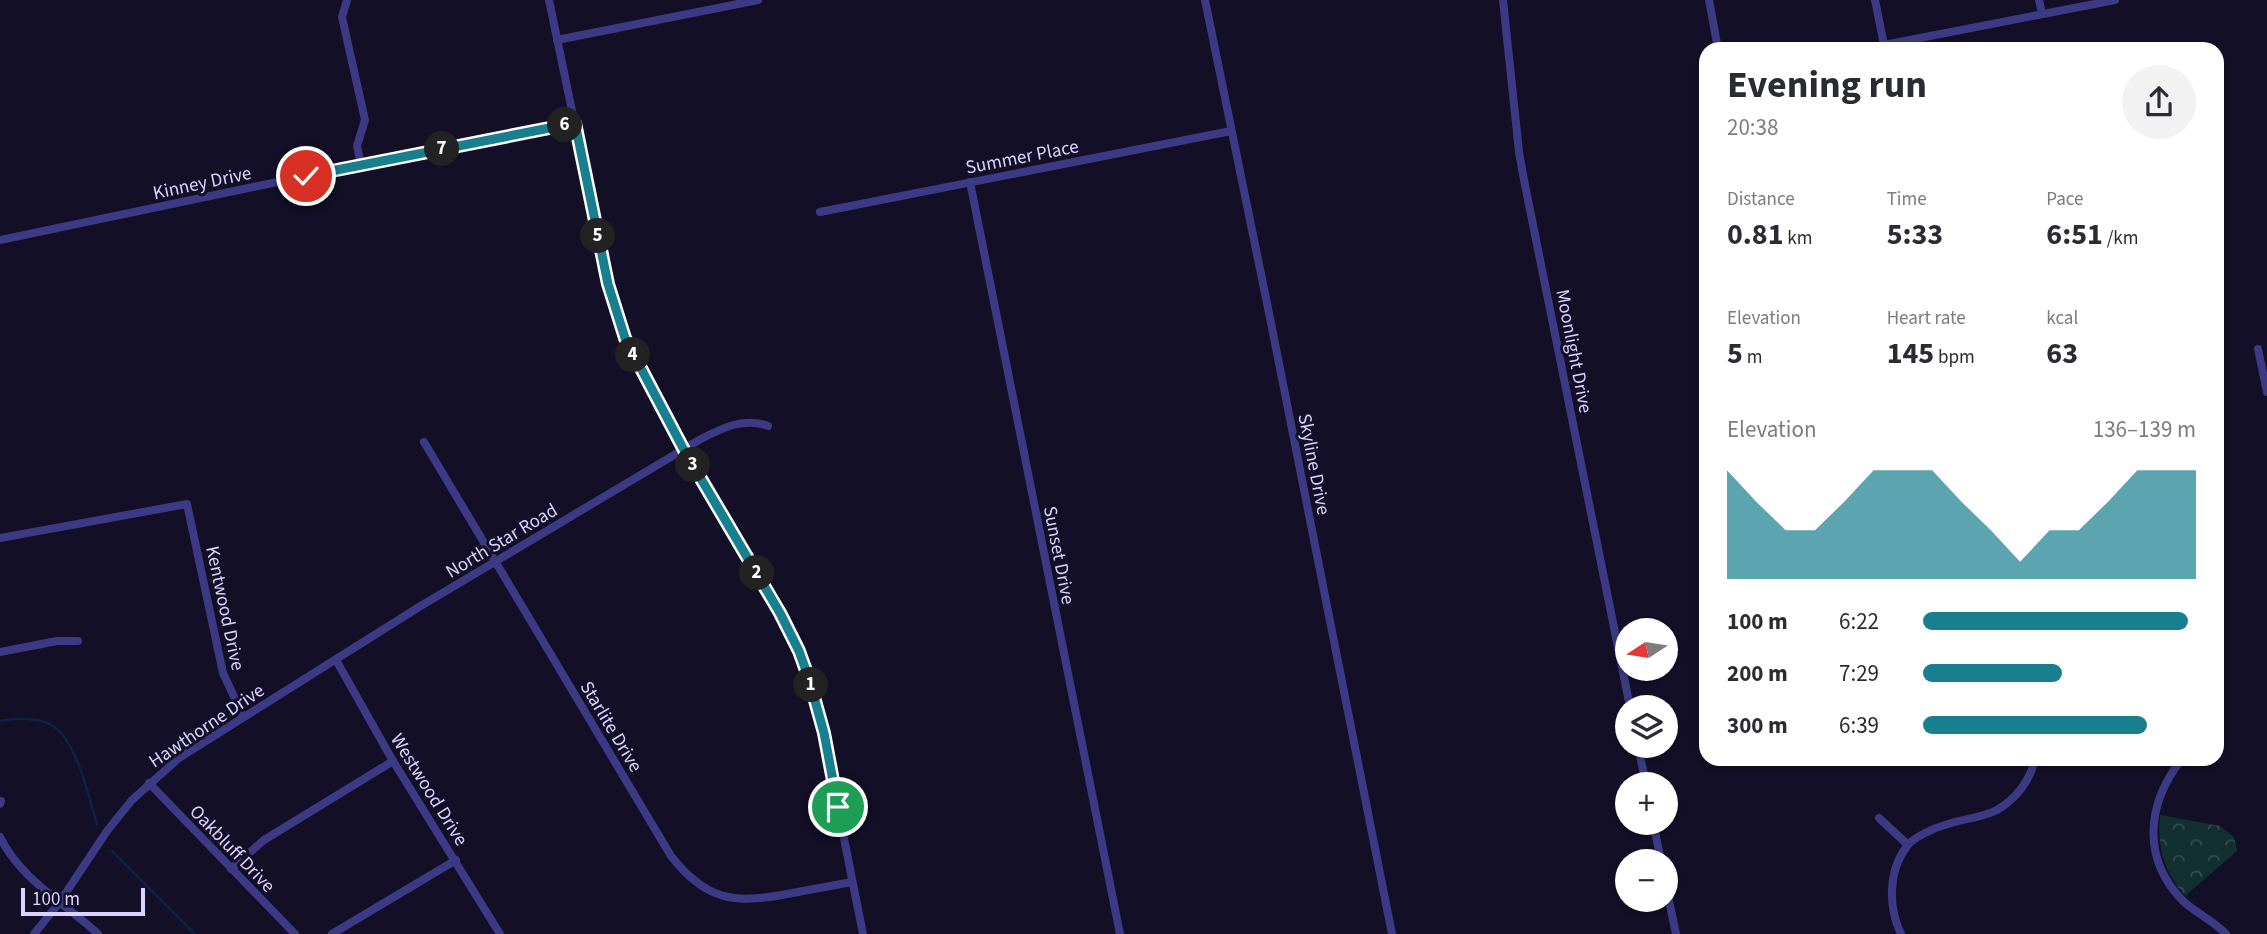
<!DOCTYPE html>
<meta charset="utf-8">
<style>
body{margin:0;font-family:"Source Sans 3",sans-serif;background:#f2f2f3;color:#2b2b33;height:100vh;display:flex;flex-direction:column;font-size:26px;white-space:nowrap}
*{box-sizing:border-box;margin:0}
p{font-size:23px;color:#7c7c81}
.icon{flex:none;width:38px;height:38px;fill:none;stroke:currentColor;stroke-width:2;stroke-linecap:round;stroke-linejoin:round}
.map{position:relative;flex:1;overflow:hidden}
.drawer{position:absolute;left:1699px;top:42px;width:525px;height:724px;display:flex;flex-direction:column;background:#fff;border-radius:21px;box-shadow:0 2px 5px #0004}
.drawer>*{flex:none}
.needle{width:46px;rotate:258deg}
.controls{position:absolute;left:1615px;top:618px;display:grid;gap:14px}
.controls a{display:grid;place-items:center;width:63px;height:63px;border-radius:50%;background:#fff;box-shadow:0 2px 5px #0004;font-size:35px}
.scale{position:absolute;left:21px;bottom:18px;width:124px;box-sizing:border-box;padding-left:7px;border:4px solid #d9d4ff;border-top:0;font-size:19px;line-height:24px;white-space:nowrap;color:#d9d4ff;-webkit-text-stroke:5px #130f26;paint-order:stroke}
.pin{position:absolute;display:grid;place-items:center;width:60px;height:60px;color:#fff;margin:-30px;border:4px solid #fff;border-radius:50%;box-shadow:0 2px 7px #0007}
.km{position:absolute;width:35px;height:35px;margin:-18px;border-radius:50%;background:#222;color:#fff;font-size:19px;line-height:35px;text-align:center}
.round{display:grid;place-items:center;flex:none;width:74px;height:74px;border-radius:37px;background:#f2f2f3}
.headline{display:flex;align-items:center;justify-content:space-between;height:119px;padding:0 28px}
h1{font-size:38px;font-weight:700;line-height:52px}
.stats{display:grid;grid-template-columns:repeat(3,1fr);gap:10px;height:119px;padding:7px 28px}
.stats div{display:grid;align-content:center}
.stats b{font-size:30px;font-weight:700}
.stats small{font-size:19px;font-weight:400}
.stats p{font-size:19px}
.chart{height:196px;padding:14px 28px}
.chart p{display:flex;justify-content:space-between}
.chart svg{width:100%;height:126px;margin-top:7px;fill:#187f8f;opacity:.7}
ul{padding:0 28px;list-style:none;font-size:23px}
li{display:grid;grid-template-columns:112px 84px 1fr;align-items:center;height:52px}
li i{height:18px;border-radius:9px;background:#187f8f}
.map>svg:first-child{display:block}
</style>
<div class="map">
<svg width="2267" height="934" viewBox="0 0 2267 934">
<defs>
<pattern id="park-crowns" width="20" height="18" patternUnits="userSpaceOnUse" patternTransform="scale(1.75)"><rect width="20" height="18" fill="#12302f"/><path d="M2 6a3 3 0 1 1 6 0M12 15a3 3 0 1 1 6 0" fill="none" stroke="#344d4e"/></pattern>
</defs>
<rect width="100%" height="100%" fill="#130f26"/>
<path fill="url(#park-crowns)" d="M2160,815L2220,826L2234,837L2237,851L2185,896C2164,872 2157,847 2160,815Z"/>
<g fill="none" stroke-linecap="round" stroke-linejoin="round">
<g stroke="#0c2248" stroke-width="2.5">
<path d="M0,721C16,718 39,717 53,726C77,741 89,799 97,824"/>
<path d="M112,851L195,934"/>
</g>
<g stroke="#3d3a85" stroke-width="8">
<path d="M347,0L342,17L365,120L357,146L361,165"/>
<path d="M549,0L608,284C633,380 699,475 750,561C767,590 785,619 798,650C817,693 825,742 834,788C844,837 853,886 863,934"/>
<path d="M1205,0L1270,318L1392,934"/>
<path d="M1503,0L1519,152L1524,180L1630,707"/>
<path d="M1709,0L1718,49"/>
<path d="M1875,0L1884,45L2115,0"/>
<path d="M2039,0L2042,14"/>
<path d="M557,40L758,0"/>
<path d="M970,182L1120,934"/>
<path d="M820,212L1231,131"/>
<path d="M0,240L306,176L575,123"/>
<path d="M2258,349L2267,392"/>
<path d="M424,442L671,856C706,901 735,904 787,894C809,890 831,886 852,882"/>
<path d="M0,538L187,504L223,673L243,716"/>
<path d="M0,652L57,641H78"/>
<path d="M336,660L393,761L500,934"/>
<path d="M1638,746L1646,784"/>
<path d="M2181,760C2147,804 2141,858 2183,901C2196,913 2214,921 2226,934"/>
<path d="M149,783L295,934"/>
<path d="M0,804L1,801"/>
<path d="M1879,818L1908,845"/>
<path d="M1653,822L1661,861"/>
<path d="M0,837C21,880 65,903 98,934"/>
<path d="M231,869L264,840L393,761"/>
<path d="M1666,886L1676,934"/>
<path d="M34,934L59,903L107,831L132,800L179,758L419,607L701,439C722,428 744,417 768,426"/>
<path d="M332,934L456,860"/>
<path d="M1901,934C1888,907 1888,871 1907,846C1914,837 1934,828 1945,825C1961,819 1982,818 1997,810C2017,798 2029,782 2035,760"/>
</g>
</g>
<g fill="none" stroke-linecap="round" stroke-linejoin="round">
<defs>
<path id="route" d="M306,176L575,123L608,284L625,338L684,450L780,613L799,651L809,679L824,733L838,807"/>
</defs>
<use href="#route" stroke="#fff" stroke-width="14"/>
<use href="#route" stroke="#187f8f" stroke-width="9"/>
</g>
<g text-anchor="middle" stroke-width="6" stroke-linejoin="round" paint-order="stroke">
<g font-size="19" fill="#d9d4ff" stroke="#130f26">
<text transform="translate(1022 156) rotate(-11)" y="7">Summer Place</text>
<text transform="translate(202 182) rotate(-12)" y="7">Kinney Drive</text>
<text transform="translate(1575 351) rotate(79)" y="7">Moonlight Drive</text>
<text transform="translate(1315 464) rotate(79)" y="7">Skyline Drive</text>
<text transform="translate(501 540) rotate(-31)" y="7">North Star Road</text>
<text transform="translate(1060 555) rotate(79)" y="7">Sunset Drive</text>
<text transform="translate(226 608) rotate(78)" y="7">Kentwood Drive</text>
<text transform="translate(206 725) rotate(-34)" y="7">Hawthorne Drive</text>
<text transform="translate(612 726) rotate(59)" y="7">Starlite Drive</text>
<text transform="translate(430 789) rotate(58)" y="7">Westwood Drive</text>
<text transform="translate(233 848) rotate(46)" y="7">Oakbluff Drive</text>
</g>
</g>
</svg>
<div class="controls">
<a><svg class="needle" viewBox="-14 -14 28 28"><path d="M0-13l5 13h-10z" fill="#e53935"/><path d="M0 13l5-13h-10z" fill="#7c7c81"/></svg></a>
<a><svg class="icon" aria-label="layers" viewBox="0 0 24 24"><path d="M12 4l9 5-9 5-9-5zM3 14l9 5 9-5"/></svg></a>
<a>+</a>
<a>−</a>
</div>
<div class="scale">100 m</div>
<div class="pin" style="left:838px;top:807px;background:#1e9e55"><svg class="icon" aria-label="arrive" viewBox="0 0 24 24"><path d="M6 21V4h12l-3 4 3 4H6"/></svg></div>
<div class="pin" style="left:306px;top:176px;background:#d93025"><svg class="icon" aria-label="check" viewBox="0 0 24 24"><path d="M5 12l5 5 9-10"/></svg></div>
<b class="km" style="left:811px;top:685px">1</b>
<b class="km" style="left:757px;top:573px">2</b>
<b class="km" style="left:693px;top:465px">3</b>
<b class="km" style="left:633px;top:355px">4</b>
<b class="km" style="left:598px;top:236px">5</b>
<b class="km" style="left:565px;top:125px">6</b>
<b class="km" style="left:442px;top:149px">7</b>
<section class="drawer">
<div class="headline"><div><h1>Evening run</h1><p>20:38</p></div><a class="round"><svg class="icon" aria-label="share" viewBox="0 0 24 24"><path d="M12 15V3M7 8l5-5 5 5M5 13v7h14v-7"/></svg></a></div>
<div class="stats">
<div><p>Distance</p><b>0.81<small> km</small></b></div>
<div><p>Time</p><b>5:33</b></div>
<div><p>Pace</p><b>6:51<small> /km</small></b></div>
</div>
<div class="stats">
<div><p>Elevation</p><b>5<small> m</small></b></div>
<div><p>Heart rate</p><b>145<small> bpm</small></b></div>
<div><p>kcal</p><b>63</b></div>
</div>
<div class="chart"><p><span>Elevation</span>136–139 m</p>
<svg viewBox="0 0 160 44" preserveAspectRatio="none"><path d="M0 44V6L10 17L20 27L30 27L40 17L50 6L60 6L70 6L80 17L90 27L100 38L110 27L120 27L130 17L140 6L150 6L160 6V44z"/></svg>
</div>
<ul>
<li><b>100 m</b>6:22<i style="width:97%"></i></li>
<li><b>200 m</b>7:29<i style="width:51%"></i></li>
<li><b>300 m</b>6:39<i style="width:82%"></i></li>
</ul>
</section>
</div>
